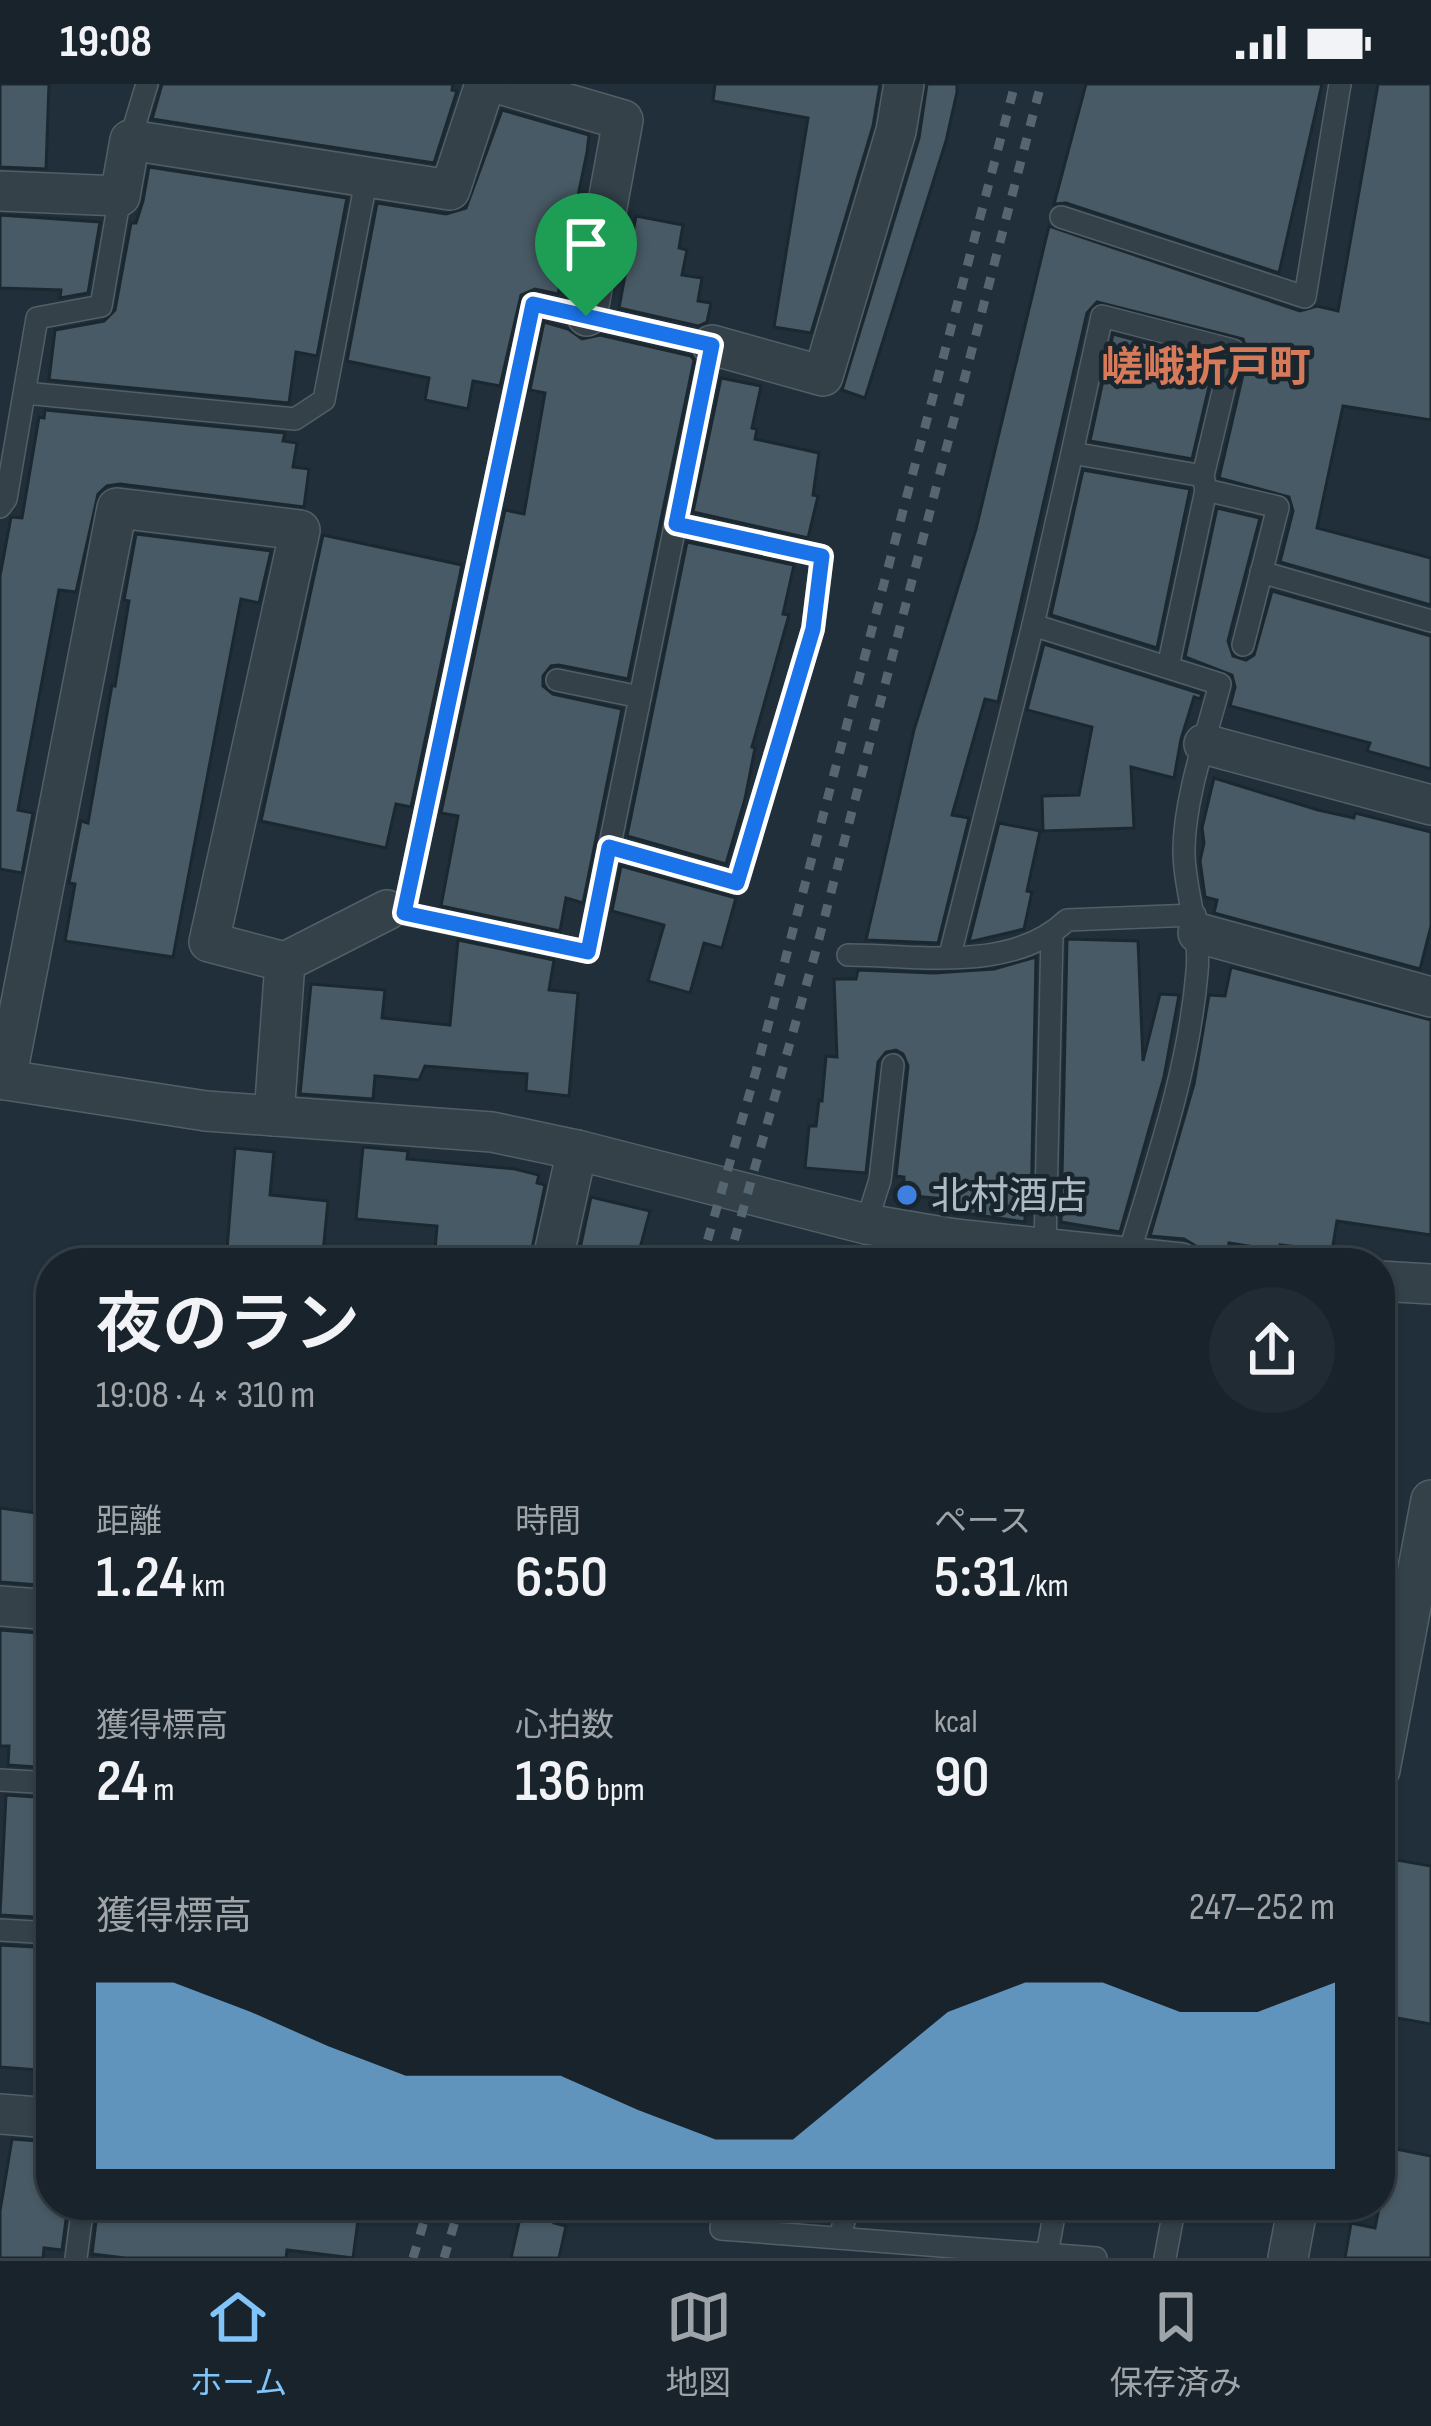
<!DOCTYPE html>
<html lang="ja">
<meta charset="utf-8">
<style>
body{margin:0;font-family:"Sofia Sans Condensed","Noto Sans JP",sans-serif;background:#212b33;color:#f1f3f6;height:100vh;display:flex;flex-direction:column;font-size:45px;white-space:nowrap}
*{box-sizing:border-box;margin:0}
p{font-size:39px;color:#9fa4a9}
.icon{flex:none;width:66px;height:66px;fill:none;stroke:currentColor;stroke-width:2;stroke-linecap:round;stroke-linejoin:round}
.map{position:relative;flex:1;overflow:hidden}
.side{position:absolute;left:36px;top:1164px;width:1359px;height:972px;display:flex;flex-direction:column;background:#18232b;border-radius:48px;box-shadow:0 3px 9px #0004,0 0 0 3px #364047}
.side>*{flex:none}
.pin{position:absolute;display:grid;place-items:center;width:102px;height:102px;color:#fff;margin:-123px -51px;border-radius:50% 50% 50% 0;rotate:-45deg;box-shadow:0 0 12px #0007}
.pin .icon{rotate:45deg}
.round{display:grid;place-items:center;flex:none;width:126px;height:126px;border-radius:63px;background:#212b33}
.headline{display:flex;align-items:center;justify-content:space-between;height:204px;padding:0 60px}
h1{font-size:66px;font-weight:600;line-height:90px}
.figures{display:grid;grid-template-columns:repeat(3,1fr);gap:18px;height:204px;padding:12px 60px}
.figures div{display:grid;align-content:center}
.figures b{font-size:60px;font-weight:600}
.figures small{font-size:33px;font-weight:400}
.figures p{font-size:33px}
.chart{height:336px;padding:24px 60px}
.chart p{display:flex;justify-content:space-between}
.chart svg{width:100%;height:216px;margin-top:12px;fill:#80c4fa;opacity:.7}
.status{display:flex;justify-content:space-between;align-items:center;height:84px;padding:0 60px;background:#18232b;direction:ltr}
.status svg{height:33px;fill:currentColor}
.dock{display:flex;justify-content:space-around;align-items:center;height:168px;border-top:3px solid #364047;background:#18232b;font-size:33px;color:#9fa4a9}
.dock a{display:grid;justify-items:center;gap:6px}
.dock .current{color:#80c4fa}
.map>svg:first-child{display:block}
</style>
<div class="status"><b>19:08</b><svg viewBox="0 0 49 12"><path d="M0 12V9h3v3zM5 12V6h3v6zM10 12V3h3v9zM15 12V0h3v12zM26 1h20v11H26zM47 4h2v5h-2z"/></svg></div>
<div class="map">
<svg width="1431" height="2174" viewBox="0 0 1431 2174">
<rect width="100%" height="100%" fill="#202f39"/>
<g fill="#485a65" stroke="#1b2830" stroke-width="3">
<path d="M0,0H49L46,85L0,83Z"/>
<path d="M162,0H453L452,6L457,7L434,79L152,35Z"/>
<path d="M715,0H880L873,42L811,249L774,243L808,34L713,17Z"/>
<path d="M927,0H957V8L946,57L865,314L842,306L919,54Z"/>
<path d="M1086,0H1322L1279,189L1066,119L1054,120Z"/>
<path d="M1378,0H1431V336L1343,322L1317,444L1431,474V521L1280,478L1293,427L1289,413L1219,394L1248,269L1243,255L1097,218L1087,229L998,618L985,615L952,731L969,734L938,859L866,856L914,646L976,445L1049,142L1300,227L1317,222L1338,227Z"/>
<path d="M502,26L589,51L587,68L558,210L535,205L521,211L500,302L473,297L468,325L425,316L429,294L347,277L377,119L446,130L466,124Z"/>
<path d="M149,83L347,114L317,272L296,268L289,319L49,296L55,246L104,237L115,226L131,139H136L143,117Z"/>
<path d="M0,131L100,138L88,209L60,214L61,206L0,204Z"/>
<path d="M636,132L683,141L679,164L687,166L682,191L702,194L698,217L711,219L707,238L698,242L619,224Z"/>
<path d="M544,238L568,245L582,255L600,251L691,272L694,276L628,595L559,581L551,582L543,592V602L553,610L622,625L583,819L566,814L560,847L441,822L458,732L441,729L505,426L524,430L545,309L530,306Z"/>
<path d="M1113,250L1215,277L1192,375L1090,357Z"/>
<path d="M721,294L761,302L752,344L757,345L755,355L819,369L813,411L818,412L808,454L693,428Z"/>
<path d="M45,326L285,349L283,357L297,359L293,383L309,385L304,423L120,400L107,402L98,410L76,508L59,506L18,726L33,729L22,789L0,785V492L11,433L22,434L39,333L44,334Z"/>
<path d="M1083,386L1190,405L1157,564L1051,531Z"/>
<path d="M1217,424L1260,434L1228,557L1233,572L1246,576L1254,571L1272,507L1431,552V685L1367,667L1370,659L1230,622L1235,603L1232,591L1185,573Z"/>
<path d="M136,450L271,467L259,519L241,515L173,873L65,857L75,800L69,799L81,737L88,739L112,601L115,602L129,517L124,516Z"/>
<path d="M323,451L462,481L411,723L396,720L386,764L261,737Z"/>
<path d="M687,458L794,481L783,530L789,531L752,663L755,664L745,715L726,780L627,752Z"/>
<path d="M1044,560L1202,610L1200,615L1194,613L1181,655L1174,694L1131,683L1134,744L1043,747L1042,712L1079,711L1092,643L1027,626Z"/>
<path d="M1214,694L1318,726L1354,734L1355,729L1431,748V842L1420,885L1214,829L1217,816L1205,813L1200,777L1204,759L1202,744Z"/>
<path d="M999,739L1040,747L1027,807L1032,808L1024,845L969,858Z"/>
<path d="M621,782L736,814L722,864L704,859L690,909L648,897L664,841L612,827Z"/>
<path d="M1067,855L1138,857L1143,977L1160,910L1179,911L1164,993L1120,1148L1061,1138Z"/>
<path d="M458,856L554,876L549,906L578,909L569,1012L526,1007L527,990L425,982L419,996L375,992L373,1015L300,1010L311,900L385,906L382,934L450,941Z"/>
<path d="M1036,873L1031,1131L1025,1129V1138L945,1126L946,1115L903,1111L904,1093L896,1092L908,982L903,970L896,966L886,968L878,978L866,1089L805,1084L809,1042H816L819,1016L822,1017L826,972L837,973L834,895H856L858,886L934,889L994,885Z"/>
<path d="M1231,883L1431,936V1151L1337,1137L1332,1167L1280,1161L1279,1167L1229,1159L1228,1169L1199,1164L1184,1155L1150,1152L1194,1000L1209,911L1225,912Z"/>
<path d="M363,1063L408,1067L407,1075L515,1085L539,1091L537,1099L545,1101L529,1179H434L437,1142L356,1135Z"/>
<path d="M235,1064L274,1068L270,1111L328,1117L322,1179H226Z"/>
<path d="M591,1113L650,1127L636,1179H577Z"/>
<path d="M0,1424L51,1431V1502L0,1498Z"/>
<path d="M0,1546L51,1550V1684L8,1681L9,1662H0Z"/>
<path d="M6,1711L51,1714V1834L0,1831Z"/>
<path d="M1391,1775L1431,1782V1940L1380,1931V1819H1383Z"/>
<path d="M0,1861L51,1864V1987L0,1983Z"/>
<path d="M12,2055L51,2058V2121H68L62,2166L44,2164L43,2174H0V2127Z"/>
<path d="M1391,2064L1431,2072V2174H1345L1351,2139L1375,2144Z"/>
<path d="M98,2121H360L353,2174L287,2166L286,2174H125L92,2170Z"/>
<path d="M523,2121L557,2126L554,2139L566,2142L559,2174H511Z"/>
</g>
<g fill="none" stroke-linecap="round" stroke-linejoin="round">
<defs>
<g id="lane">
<path d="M130,56L147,0"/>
<path d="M1061,133L1305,213L1340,0"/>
<path d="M25,309L295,335L324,316L367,92"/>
<path d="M1203,392L1206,406L1278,423L1243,561"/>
<path d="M0,423L6,415L37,234L101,222L120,112"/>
<path d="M1261,488L1431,537"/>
<path d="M1033,541L1220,600C1207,650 1183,718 1184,770C1185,810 1201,846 1197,888C1189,985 1156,1079 1128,1173"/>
<path d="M1168,583L1206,406"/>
<path d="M557,596L640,613"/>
<path d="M609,763L737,799L813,545L822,472L676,440"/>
<path d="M387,826L588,868L712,261L533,220L404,829"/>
<path d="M848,871C918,871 1012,889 1067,836L1195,831"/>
<path d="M950,871L1033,541L1072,369L1203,392L1233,266L1102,232L1072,369"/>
<path d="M866,1140L880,1096L893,981"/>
<path d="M1045,1162L1052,851"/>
<path d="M1380,1503L1414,1506"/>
<path d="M0,1696L51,1699"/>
<path d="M0,1846L51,1849"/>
<path d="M723,2121L721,2145L1096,2174"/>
<path d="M840,2154L848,2121"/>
<path d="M1047,2170L1056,2121"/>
<path d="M76,2174L83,2121"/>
<path d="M1165,2174L1175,2121"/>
</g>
<g id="street">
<path d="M500,0L623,36L587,232"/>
<path d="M0,107L120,112L130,56L450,106L485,0"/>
<path d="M712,261L823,292L896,47L904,0"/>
<path d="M1204,660L1431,721"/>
<path d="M1198,849L1431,913"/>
<path d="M0,995L206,1027L492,1048L577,1066L866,1140L955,1155L1181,1179"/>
<path d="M6,996L117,424L300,446L209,858L285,878"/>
<path d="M274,1032L285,878L387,826"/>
<path d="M552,1179L577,1066"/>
<path d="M1380,1197L1431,1200"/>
<path d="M0,1522L51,1526"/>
<path d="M1380,1686L1431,1416"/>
<path d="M0,2030L51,2034"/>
<path d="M1288,2174L1298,2121"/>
</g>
</defs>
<use href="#lane" stroke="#525f67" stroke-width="24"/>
<use href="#street" stroke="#525f67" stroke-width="42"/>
<use href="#lane" stroke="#344149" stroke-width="21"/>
<use href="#street" stroke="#344149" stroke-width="39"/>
<g stroke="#566671" stroke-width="9" stroke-dasharray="12 12" stroke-linecap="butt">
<path d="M701,1179L756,987L1015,0"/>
<path d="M728,1179L815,870L1041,0"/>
<path d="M413,2174L429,2121"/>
<path d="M444,2174L460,2121"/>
</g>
</g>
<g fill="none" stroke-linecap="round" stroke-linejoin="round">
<defs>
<path id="route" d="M533,220L712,261L676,440L822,472L813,545L737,799L609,763L588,868L404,829Z"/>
</defs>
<use href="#route" stroke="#fff" stroke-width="24"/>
<use href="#route" stroke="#1a73e8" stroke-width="15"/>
</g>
<circle fill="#3f7fe0" stroke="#19262e" stroke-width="4.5" cx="907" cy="1111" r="12"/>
<g text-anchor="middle" stroke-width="9" stroke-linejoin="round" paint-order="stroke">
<g font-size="39" fill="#afbcc6" stroke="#19262e" text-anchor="start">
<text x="931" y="1125">北村酒店</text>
</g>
<g font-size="42" font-weight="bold" fill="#d67a5a" stroke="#19262e">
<text x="1206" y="297">嵯峨折戸町</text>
</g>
</g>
</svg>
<div class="pin" style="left:586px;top:232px;background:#1e9e55"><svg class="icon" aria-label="arrive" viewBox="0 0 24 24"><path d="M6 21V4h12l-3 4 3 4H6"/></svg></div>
<section class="side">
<div class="headline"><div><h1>夜のラン</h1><p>19:08 · 4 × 310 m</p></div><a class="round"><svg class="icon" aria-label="share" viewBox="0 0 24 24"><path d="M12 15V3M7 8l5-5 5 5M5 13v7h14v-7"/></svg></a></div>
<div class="figures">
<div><p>距離</p><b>1.24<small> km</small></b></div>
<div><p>時間</p><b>6:50</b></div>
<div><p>ペース</p><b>5:31<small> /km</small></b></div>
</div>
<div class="figures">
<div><p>獲得標高</p><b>24<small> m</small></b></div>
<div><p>心拍数</p><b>136<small> bpm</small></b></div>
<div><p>kcal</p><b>90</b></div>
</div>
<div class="chart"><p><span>獲得標高</span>247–252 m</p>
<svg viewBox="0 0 160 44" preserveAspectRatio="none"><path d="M0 44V6L10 6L20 12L30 19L40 25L50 25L60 25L70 32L80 38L90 38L100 25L110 12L120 6L130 6L140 12L150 12L160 6V44z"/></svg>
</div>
</section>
</div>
<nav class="dock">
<a class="current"><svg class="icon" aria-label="home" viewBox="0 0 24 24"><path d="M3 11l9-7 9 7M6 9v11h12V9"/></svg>ホーム</a>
<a><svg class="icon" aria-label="map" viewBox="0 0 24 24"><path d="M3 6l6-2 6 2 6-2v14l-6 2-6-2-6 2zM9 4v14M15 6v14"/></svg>地図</a>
<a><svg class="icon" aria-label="saved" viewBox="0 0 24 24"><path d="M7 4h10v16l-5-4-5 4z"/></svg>保存済み</a>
</nav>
